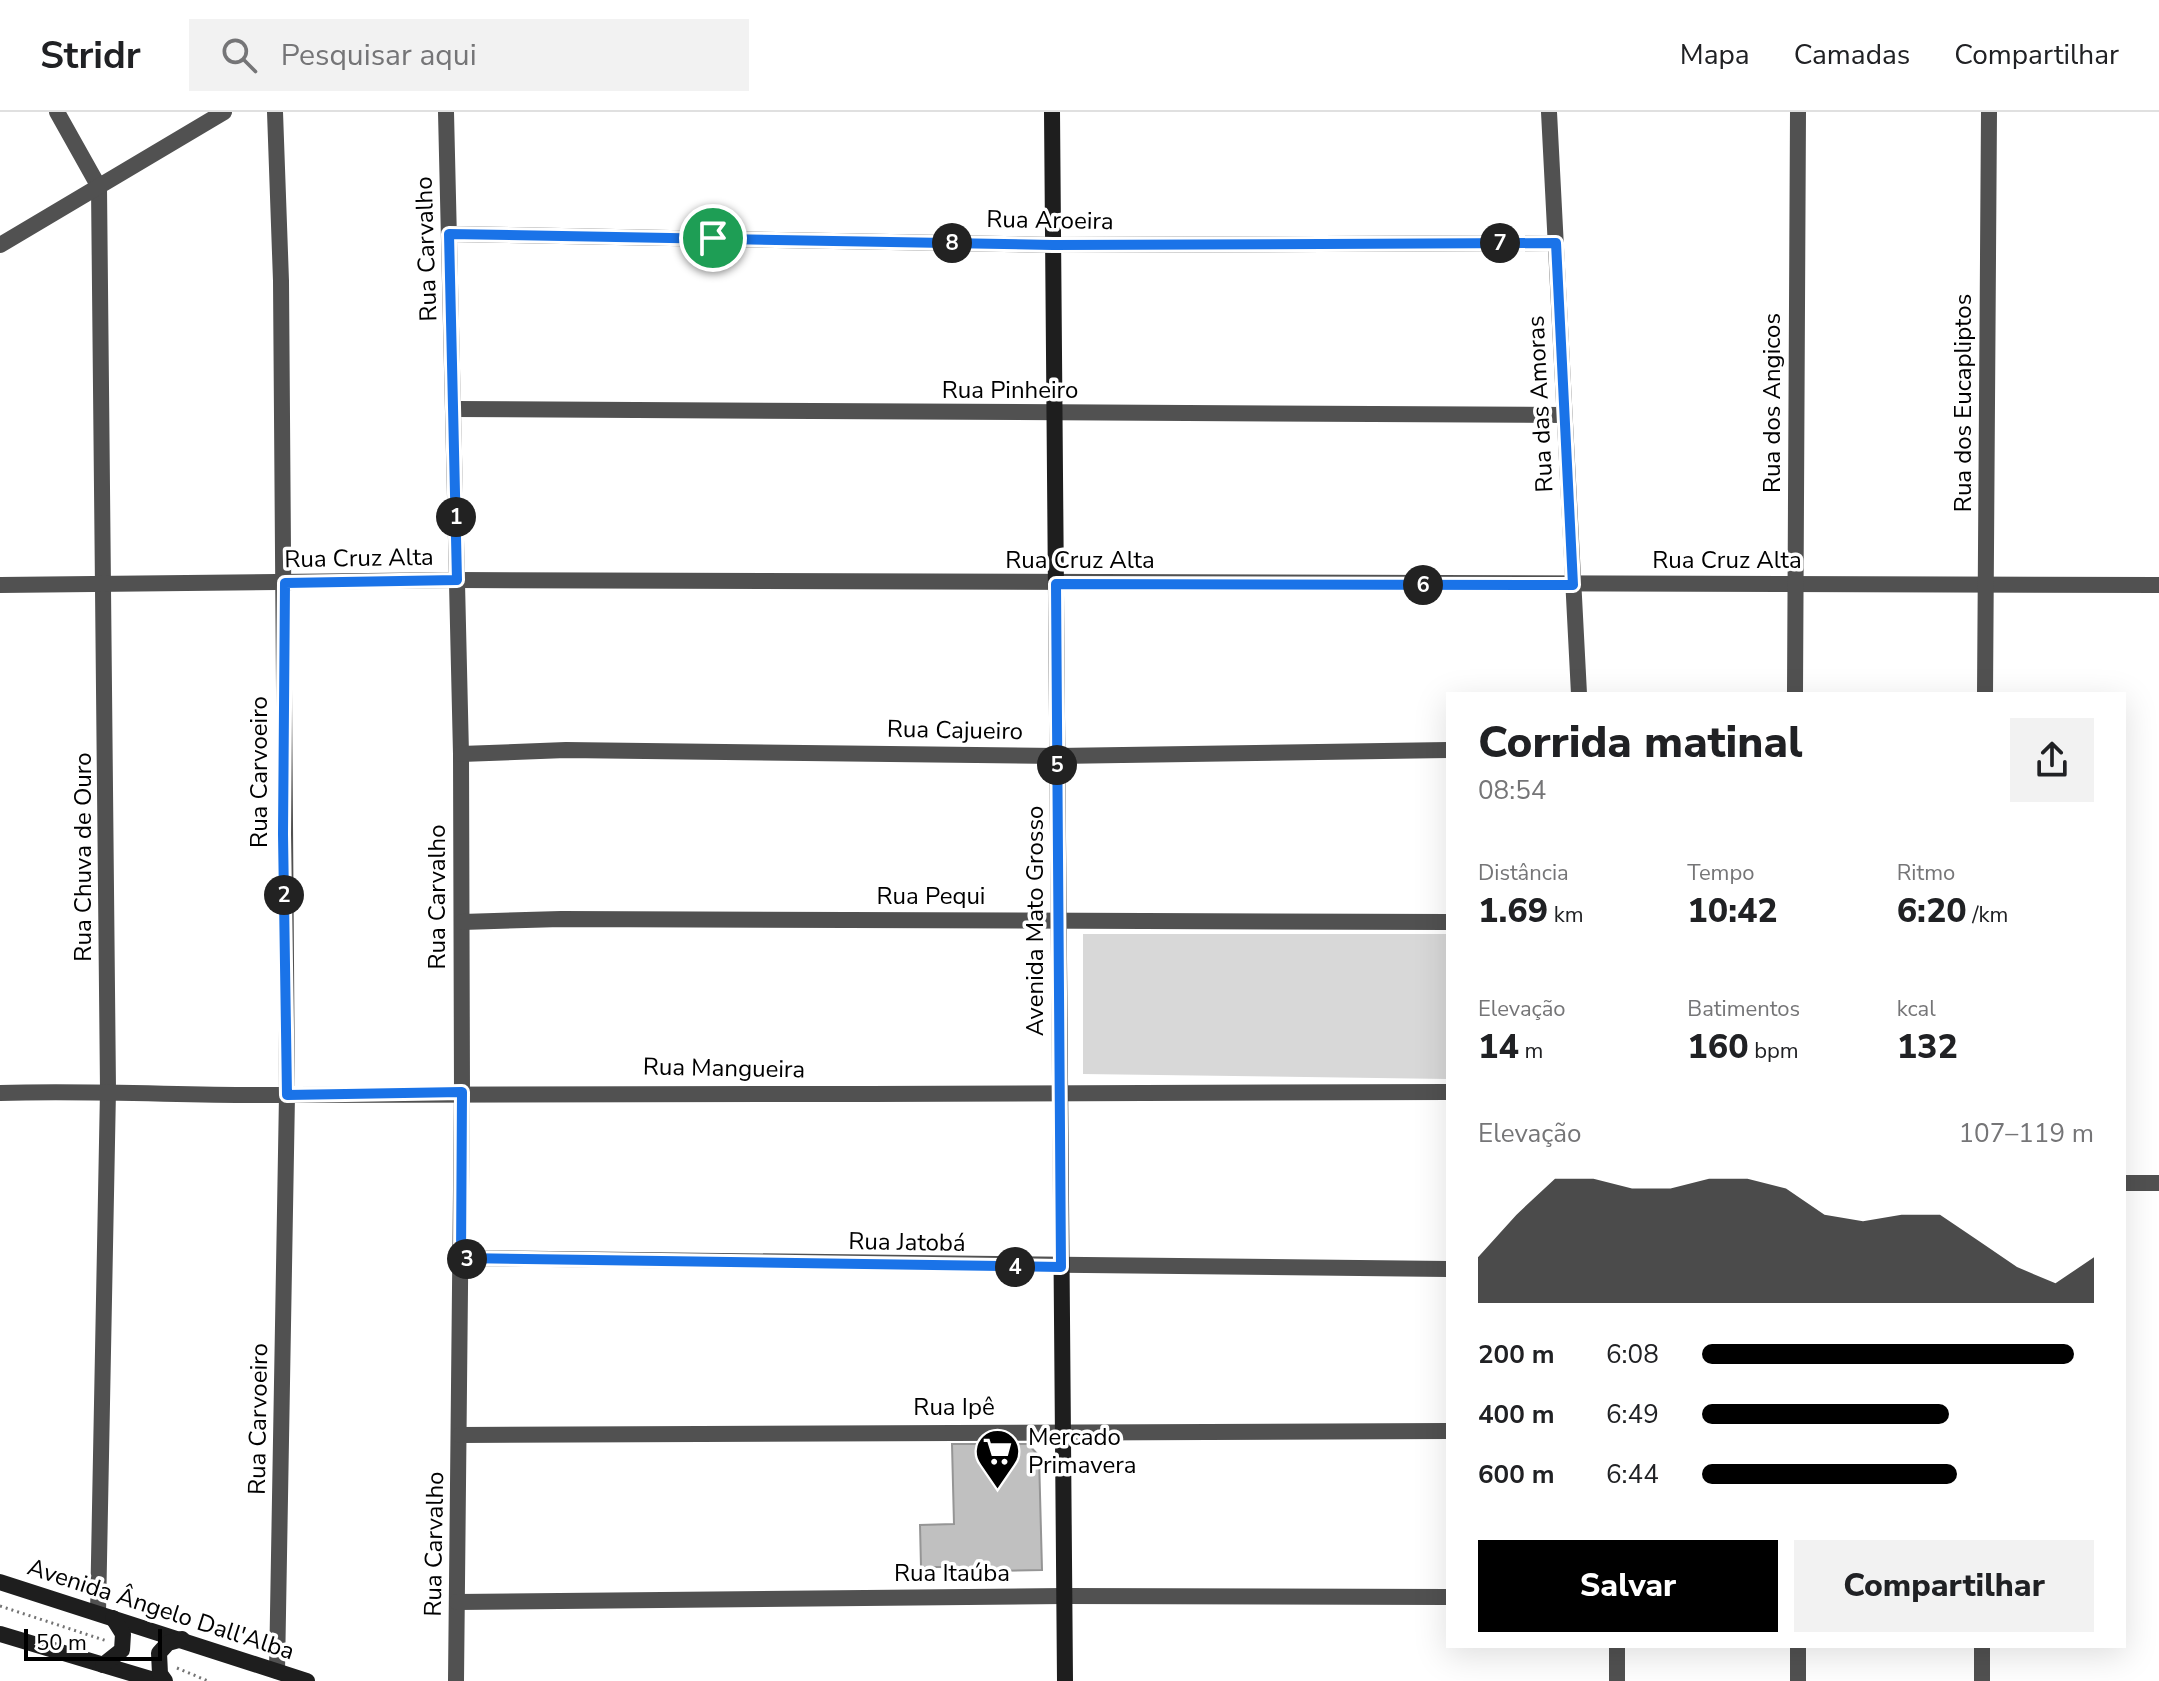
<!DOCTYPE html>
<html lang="pt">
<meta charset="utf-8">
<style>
body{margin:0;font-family:"Nunito Sans",sans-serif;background:#f2f2f2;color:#202124;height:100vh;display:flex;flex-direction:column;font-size:30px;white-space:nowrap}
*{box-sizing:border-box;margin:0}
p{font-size:26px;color:#757577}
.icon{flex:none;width:44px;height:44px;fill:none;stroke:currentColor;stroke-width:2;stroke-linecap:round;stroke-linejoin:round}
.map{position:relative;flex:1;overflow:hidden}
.panel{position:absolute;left:1446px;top:580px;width:680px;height:956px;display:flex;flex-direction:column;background:#fff;border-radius:0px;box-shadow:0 8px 32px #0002}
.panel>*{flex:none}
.scale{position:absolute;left:24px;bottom:20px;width:138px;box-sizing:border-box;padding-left:8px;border:4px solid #000;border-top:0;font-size:22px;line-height:28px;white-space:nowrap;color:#000;-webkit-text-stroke:6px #fff;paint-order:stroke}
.pin{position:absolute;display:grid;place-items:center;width:68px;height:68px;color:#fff;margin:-34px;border:4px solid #fff;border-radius:50%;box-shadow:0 2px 8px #0007}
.km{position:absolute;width:40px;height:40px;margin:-20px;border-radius:50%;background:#222;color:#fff;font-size:22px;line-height:40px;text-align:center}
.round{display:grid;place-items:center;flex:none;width:84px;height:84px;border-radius:0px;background:#f2f2f2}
.headline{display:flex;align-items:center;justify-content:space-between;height:136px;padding:0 32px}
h1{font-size:44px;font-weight:800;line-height:60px}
.metrics{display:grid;grid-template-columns:repeat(3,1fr);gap:12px;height:136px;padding:8px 32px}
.metrics div{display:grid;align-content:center}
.metrics b{font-size:34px;font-weight:800}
.metrics small{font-size:22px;font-weight:400}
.metrics p{font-size:22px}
.chart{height:224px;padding:16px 32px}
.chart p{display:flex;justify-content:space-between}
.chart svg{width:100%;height:144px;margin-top:8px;fill:#000;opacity:.7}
.cta{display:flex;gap:16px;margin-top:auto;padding:16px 32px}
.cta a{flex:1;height:92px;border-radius:0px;background:#000;color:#fff;font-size:32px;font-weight:800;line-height:92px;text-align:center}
.cta a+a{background:#f2f2f2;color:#202124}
ul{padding:0 32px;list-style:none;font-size:26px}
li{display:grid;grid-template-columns:128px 96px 1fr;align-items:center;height:60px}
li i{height:20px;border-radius:10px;background:#000}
header{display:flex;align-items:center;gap:48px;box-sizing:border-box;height:112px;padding:0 40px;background:#fff;border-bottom:2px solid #e0e0e0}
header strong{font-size:38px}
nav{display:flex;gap:44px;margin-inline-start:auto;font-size:28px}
.search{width:560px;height:72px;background:#f2f2f2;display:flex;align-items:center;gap:20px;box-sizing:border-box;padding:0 28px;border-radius:0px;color:#757577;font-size:30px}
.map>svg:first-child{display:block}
</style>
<header>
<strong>Stridr</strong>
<div class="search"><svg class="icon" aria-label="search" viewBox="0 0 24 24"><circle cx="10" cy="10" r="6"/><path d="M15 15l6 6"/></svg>Pesquisar aqui</div>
<nav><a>Mapa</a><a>Camadas</a><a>Compartilhar</a></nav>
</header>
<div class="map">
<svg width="2159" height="1569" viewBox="0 0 2159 1569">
<rect width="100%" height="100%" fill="#fff"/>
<path fill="#d8d8d8" d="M1083,822H1448V967L1083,962Z"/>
<path fill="#c0c0c0" stroke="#959595" stroke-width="2" d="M952,1332H1028L1039,1344L1042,1458L990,1459L991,1468L950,1469L949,1455H921L920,1413L954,1412Z"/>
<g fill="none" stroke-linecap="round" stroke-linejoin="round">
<g stroke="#737373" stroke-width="3" stroke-dasharray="2 4" stroke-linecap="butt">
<path d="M0,1494L107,1529"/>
<path d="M177,1556L208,1569"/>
</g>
<g stroke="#515151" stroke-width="16">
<path d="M57,0L99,75L108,978L98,1501"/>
<path d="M275,0L281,169L287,983L277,1559"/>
<path d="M446,0L461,642L462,980L456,1569"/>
<path d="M1549,0L1579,582"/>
<path d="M449,122L1053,133L1556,131"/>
<path d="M0,133L224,0"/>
<path d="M455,297L1564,303"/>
<path d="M0,473L457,468L2159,473"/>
<path d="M1795,582L1798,0"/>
<path d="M1985,582L1989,0"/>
<path d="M461,642L566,638L1057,644L1448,638"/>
<path d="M462,810L561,807L1448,810"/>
<path d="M0,981C97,978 194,984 291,983C677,980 1062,984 1448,980"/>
<path d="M2124,1071H2159"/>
<path d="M461,1146L1448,1157"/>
<path d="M460,1323L1448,1319"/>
<path d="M457,1490L1064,1484L1448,1485"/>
<path d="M1617,1534V1569"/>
<path d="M1798,1534V1569"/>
<path d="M1982,1569V1534"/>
</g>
<g stroke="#1e1e1e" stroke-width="16">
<path d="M1052,0L1065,1569"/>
<path d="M0,1470L307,1569"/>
<path d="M0,1522L157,1569"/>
<path d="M103,1553L122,1538L123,1522L113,1506"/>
<path d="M165,1569L160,1562L159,1541L168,1531L182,1527"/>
</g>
</g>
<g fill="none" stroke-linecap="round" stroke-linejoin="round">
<defs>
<path id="route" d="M449,122L1053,133L1556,131L1573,473L1056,472L1061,1155L461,1146L462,980L287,983L283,722L285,471L457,468Z"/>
</defs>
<use href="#route" stroke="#fff" stroke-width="16"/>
<use href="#route" stroke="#1a73e8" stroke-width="10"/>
</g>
<defs>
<symbol id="supermarket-pin" viewBox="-11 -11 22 30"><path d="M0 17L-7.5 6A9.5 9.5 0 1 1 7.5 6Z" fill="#000" stroke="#fff"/><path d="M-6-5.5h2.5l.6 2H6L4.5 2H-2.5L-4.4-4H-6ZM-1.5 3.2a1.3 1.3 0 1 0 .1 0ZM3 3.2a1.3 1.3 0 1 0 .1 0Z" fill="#fff"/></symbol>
</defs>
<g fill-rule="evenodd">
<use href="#supermarket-pin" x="972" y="1314" width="51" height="69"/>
</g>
<g text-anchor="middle" stroke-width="7" stroke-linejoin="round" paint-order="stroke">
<g font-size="24" fill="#000" stroke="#fff">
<text transform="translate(1050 108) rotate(1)" y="8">Rua Aroeira</text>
<text transform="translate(426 137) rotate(-92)" y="8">Rua Carvalho</text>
<text x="1010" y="286">Rua Pinheiro</text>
<text transform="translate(1772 291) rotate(-90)" y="8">Rua dos Angicos</text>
<text transform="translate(1963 291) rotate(-90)" y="8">Rua dos Eucapliptos</text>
<text transform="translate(1540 292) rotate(-93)" y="8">Rua das Amoras</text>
<text transform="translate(359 446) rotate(-1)" y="8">Rua Cruz Alta</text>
<text x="1080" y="456">Rua Cruz Alta</text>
<text x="1727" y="456">Rua Cruz Alta</text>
<text transform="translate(955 618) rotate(1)" y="8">Rua Cajueiro</text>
<text transform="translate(259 660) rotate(-90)" y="8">Rua Carvoeiro</text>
<text transform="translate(83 745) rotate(-90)" y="8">Rua Chuva de Ouro</text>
<text x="931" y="792">Rua Pequi</text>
<text transform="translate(437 785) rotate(-90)" y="8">Rua Carvalho</text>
<text transform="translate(1035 809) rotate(-90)" y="8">Avenida Mato Grosso</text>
<text transform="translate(724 956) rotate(1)" y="8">Rua Mangueira</text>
<text transform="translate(907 1130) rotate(1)" y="8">Rua Jatobá</text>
<text x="954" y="1303">Rua Ipê</text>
<text transform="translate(258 1307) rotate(-89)" y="8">Rua Carvoeiro</text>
<text transform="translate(434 1432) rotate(-89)" y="8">Rua Carvalho</text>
<text x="952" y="1469">Rua Itaúba</text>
<text transform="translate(161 1497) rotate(18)" y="8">Avenida Ângelo Dall'Alba</text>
</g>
<g font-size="24" fill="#000" stroke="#fff" text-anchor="start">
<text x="1028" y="1333">Mercado<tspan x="1028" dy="28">Primavera</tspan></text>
</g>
</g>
</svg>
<div class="scale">50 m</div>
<div class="pin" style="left:713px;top:126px;background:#1e9e55"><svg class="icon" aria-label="arrive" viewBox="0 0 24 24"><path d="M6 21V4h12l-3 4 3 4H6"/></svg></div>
<b class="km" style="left:456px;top:405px">1</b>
<b class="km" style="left:284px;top:783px">2</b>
<b class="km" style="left:467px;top:1147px">3</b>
<b class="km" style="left:1015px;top:1155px">4</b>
<b class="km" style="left:1057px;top:653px">5</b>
<b class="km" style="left:1423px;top:473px">6</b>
<b class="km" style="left:1500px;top:131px">7</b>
<b class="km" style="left:952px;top:131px">8</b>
<section class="panel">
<div class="headline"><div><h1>Corrida matinal</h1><p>08:54</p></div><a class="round"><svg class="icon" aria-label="share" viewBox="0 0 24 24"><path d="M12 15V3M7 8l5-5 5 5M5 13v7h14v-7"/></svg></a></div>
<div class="metrics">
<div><p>Distância</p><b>1.69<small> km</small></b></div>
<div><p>Tempo</p><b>10:42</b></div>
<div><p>Ritmo</p><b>6:20<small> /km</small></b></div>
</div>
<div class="metrics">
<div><p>Elevação</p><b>14<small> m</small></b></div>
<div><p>Batimentos</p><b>160<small> bpm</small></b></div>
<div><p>kcal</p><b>132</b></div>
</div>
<div class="chart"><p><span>Elevação</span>107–119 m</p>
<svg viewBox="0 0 160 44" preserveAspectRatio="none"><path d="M0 44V30L10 17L20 6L30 6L40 9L50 9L60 6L70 6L80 9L90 17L100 19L110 17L120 17L130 25L140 33L150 38L160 30V44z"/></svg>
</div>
<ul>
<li><b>200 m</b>6:08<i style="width:95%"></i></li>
<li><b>400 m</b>6:49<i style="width:63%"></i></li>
<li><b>600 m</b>6:44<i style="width:65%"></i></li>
</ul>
<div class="cta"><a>Salvar</a><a>Compartilhar</a></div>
</section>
</div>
